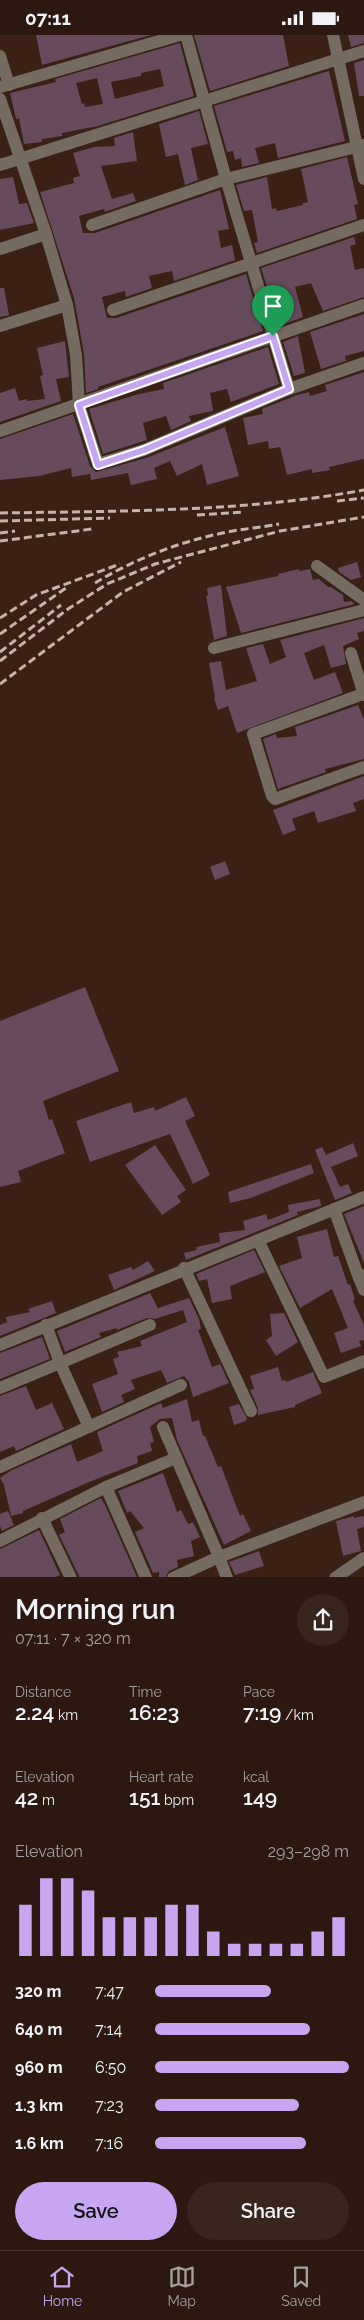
<!DOCTYPE html>
<meta charset="utf-8">
<style>
body{margin:0;font-family:Raleway,sans-serif;background:#38251e;color:#f1f3f6;height:100vh;display:flex;flex-direction:column;font-size:19px;white-space:nowrap}
*{box-sizing:border-box;margin:0}
p{font-size:16px;color:#a6a09f}
.icon{flex:none;width:28px;height:28px;fill:none;stroke:currentColor;stroke-width:2;stroke-linecap:round;stroke-linejoin:round}
.map{position:relative;height:1542px;overflow:hidden}
.drawer{display:flex;flex-direction:column;background:#2c1810;flex:1}
.drawer>*{flex:none}
.pin{position:absolute;display:grid;place-items:center;width:42px;height:42px;color:#fff;margin:-51px -21px;border-radius:50% 50% 50% 0;rotate:-45deg;box-shadow:0 0 5px #0007}
.pin .icon{rotate:45deg}
.round{display:grid;place-items:center;flex:none;width:52px;height:52px;border-radius:26px;background:#38251e}
.overview{display:flex;align-items:center;justify-content:space-between;height:85px;padding:0 15px}
h1{font-size:28px;font-weight:600;line-height:38px}
.stats{display:grid;grid-template-columns:repeat(3,1fr);gap:8px;height:85px;padding:5px 15px}
.stats div{display:grid;align-content:center}
.stats b{font-size:21px;font-weight:600}
.stats small{font-size:14px;font-weight:400}
.stats p{font-size:14px}
.chart{height:140px;padding:10px 15px}
.chart p{display:flex;justify-content:space-between}
.chart svg{width:100%;height:90px;margin-top:5px;stroke:#c6a6f0;stroke-width:6}
.action{display:flex;gap:10px;margin-top:auto;padding:10px 15px}
.action a{flex:1;height:58px;border-radius:30px;background:#c6a6f0;color:#111;font-size:20px;font-weight:600;line-height:58px;text-align:center}
.action a+a{background:#38251e;color:#f1f3f6}
ul{padding:0 15px;list-style:none;font-size:16px}
li{display:grid;grid-template-columns:80px 60px 1fr;align-items:center;height:38px}
li i{height:12px;border-radius:6px;background:#c6a6f0}
.status{display:flex;justify-content:space-between;align-items:center;height:35px;padding:0 25px;background:#2c1810;direction:ltr}
.status svg{height:14px;fill:currentColor}
.tab-bar{display:flex;justify-content:space-around;align-items:center;height:70px;border-top:1px solid #483730;background:#2c1810;font-size:14px;color:#a6a09f}
.tab-bar a{display:grid;justify-items:center;gap:2px}
.tab-bar .on{color:#c6a6f0}
.map>svg:first-child{display:block}
</style>
<div class="status"><b>07:11</b><svg viewBox="0 0 49 12"><path d="M0 12V9h3v3zM5 12V6h3v6zM10 12V3h3v9zM15 12V0h3v12zM26 1h20v11H26zM47 4h2v5h-2z"/></svg></div>
<div class="map">
<svg width="364" height="1543" viewBox="0 0 364 1543">
<rect width="100%" height="100%" fill="#3b2016"/>
<g fill="#664b5c" fill-rule="evenodd">
<path d="M36,0H151L42,30Z"/>
<path d="M194,0H283L289,31L210,56Z"/>
<path d="M348,0H364V8L351,12Z"/>
<path d="M180,8L194,61L98,91L62,98V101L42,104V107L24,109L19,83L16,84L10,58L56,47L55,44ZM160,34L164,51L115,64L111,47L141,41V38ZM97,43L103,69L85,72L84,68L82,69L76,48Z"/>
<path d="M364,25V61H359L354,28Z"/>
<path d="M329,36L345,106L278,123L275,108L255,113L259,128L242,132L241,123L235,125L233,116L227,117L214,71Z"/>
<path d="M199,76L208,109L191,113L198,145L185,150L178,119L166,122L159,89Z"/>
<path d="M133,97L137,126L101,131L112,164L133,158L136,166L105,177L104,174L79,181L83,198H95L220,155L229,194L218,196L221,213L232,210L235,225L174,246L172,236L149,241L152,253L126,262L125,256L102,262L107,283H116L246,239L263,296L98,352V354L86,358L84,319L74,263L40,157L74,148L73,143L80,141L73,118L94,112L115,111L114,103Z"/>
<path d="M347,122L358,169L354,170L357,184L257,218L254,208L258,207L252,175L244,176L236,150L267,142L272,174L276,173L277,176L303,170V168L308,167L301,134Z"/>
<path d="M13,142L19,169L27,168L34,188L0,195V144Z"/>
<path d="M354,202L356,209L350,211L355,235L364,233V262L323,276L311,248L295,252L303,282L279,291L261,233Z"/>
<path d="M0,253H4L9,280L0,282Z"/>
<path d="M364,279V316L345,321L346,326L321,334L310,297Z"/>
<path d="M298,301L305,338L294,341L283,307Z"/>
<path d="M65,306L69,342L56,344L61,366L0,387V358L15,353L19,366L27,364V366L45,364L40,341L43,340L37,313Z"/>
<path d="M268,312L279,349L231,367L227,354L210,358L213,376L189,381L191,386L171,395L166,381L143,388L147,405L103,419L89,374L139,359L164,354L163,348Z"/>
<path d="M364,337V424L329,432L330,435L312,438V434L287,440L280,412L269,414L268,406L248,410L243,383L263,379L262,374L297,360L309,357L310,361L327,356L325,350Z"/>
<path d="M73,379L90,431L96,437L146,423L225,392L239,441L207,450L202,429L177,441L170,426L154,433L157,444L131,450L128,438L91,445L90,439L72,442L71,433L39,441L0,445V404Z"/>
<path d="M357,527L361,542L351,545L339,537L338,533Z"/>
<path d="M299,534V536L310,534L313,545L319,544L328,552H331L343,560L344,567L351,566L355,569L241,598L226,552L278,541V539Z"/>
<path d="M221,550L227,601L214,605L206,561L208,560L207,553Z"/>
<path d="M364,583V596L357,598L359,604L343,611L346,629L331,633L324,610L304,618L314,645L335,637L343,658L237,698L228,671L218,675L214,663L215,662L209,628L221,626L226,655L257,646L246,613L263,609L270,629L286,622L280,605Z"/>
<path d="M358,670L364,684V724L325,734L326,737L278,754L263,704L276,699L277,703L297,701L295,692Z"/>
<path d="M364,741V764L353,768L356,776L318,788L314,776L292,784L296,795L283,800L273,775Z"/>
<path d="M225,826L230,839L215,845L210,832Z"/>
<path d="M85,952L119,1036L43,1066L49,1085L52,1084L65,1118L18,1136L21,1147L0,1152V986Z"/>
<path d="M186,1062L195,1081L185,1086L210,1140L193,1149L170,1099L90,1127L76,1086L131,1067L134,1078L154,1072L155,1076Z"/>
<path d="M353,1108L358,1121L331,1132L340,1152L348,1149L352,1158L335,1165L315,1115L322,1112L326,1120Z"/>
<path d="M155,1110L186,1155L177,1161L181,1167L162,1180L125,1130Z"/>
<path d="M311,1129L314,1138L251,1163L230,1168L228,1157Z"/>
<path d="M320,1164L321,1171L297,1177L298,1180L186,1225L184,1218L197,1215L196,1212L220,1207L219,1198L245,1195L243,1186L266,1179L268,1185L289,1177L288,1170Z"/>
<path d="M364,1171V1228L344,1179Z"/>
<path d="M327,1194L334,1222L338,1221L348,1250L350,1249L355,1265L353,1266L364,1290V1305L359,1306L361,1311L341,1318L334,1298L348,1293L332,1254L300,1273L279,1231L302,1223L297,1202Z"/>
<path d="M254,1215L265,1237L230,1251L232,1264L212,1268L207,1244L199,1246L196,1239Z"/>
<path d="M148,1226L155,1236L114,1255L108,1240L131,1232L133,1235Z"/>
<path d="M150,1258L158,1273L189,1263L199,1284L201,1294L198,1295L212,1332L220,1329L229,1348L193,1362L189,1347L184,1341L167,1348L161,1335L131,1345L135,1354L121,1360L124,1367L102,1377L92,1349L118,1339L113,1324L119,1322L117,1317L142,1311L140,1306L187,1287L183,1275L155,1284L147,1283L117,1295V1293L99,1298L101,1302L65,1317L57,1296Z"/>
<path d="M52,1266L56,1278L0,1301V1290L7,1287L6,1282L30,1277L28,1274Z"/>
<path d="M284,1278L298,1307L276,1321L266,1305L272,1301L270,1279Z"/>
<path d="M42,1302L50,1324L0,1344V1318Z"/>
<path d="M278,1332L282,1346L285,1345L286,1347L313,1337L322,1358L295,1370V1372L258,1380V1373L250,1355L254,1354L250,1341Z"/>
<path d="M26,1351L36,1375L52,1368L64,1394L16,1416L14,1411L0,1417V1361Z"/>
<path d="M187,1364L192,1387L199,1385L203,1401H205L218,1432L221,1431L240,1481L243,1479L251,1496L224,1510L177,1405L172,1383L160,1384L150,1392L154,1407L150,1408L152,1416L137,1421L138,1428L89,1447L23,1476V1478L11,1481L4,1450L0,1443L10,1436L71,1409L77,1427L103,1416L97,1397L161,1368L163,1373Z"/>
<path d="M239,1369L247,1383L246,1386L234,1390L229,1372Z"/>
<path d="M163,1438L177,1477L181,1475L188,1489L193,1487L200,1502L191,1506L194,1521L177,1525L178,1532L169,1536L165,1543H159V1537L153,1538L135,1497L144,1493L130,1476L127,1478L118,1456Z"/>
<path d="M101,1463L106,1472L137,1542L80,1543L59,1500L65,1497L60,1484Z"/>
<path d="M8,1476L14,1490L2,1496L0,1491V1479Z"/>
<path d="M354,1481V1483L364,1481V1492L357,1494L361,1516L343,1521L336,1486Z"/>
<path d="M39,1495L60,1540L53,1543H0V1514Z"/>
<path d="M259,1516L264,1531L235,1540L229,1527Z"/>
</g>
<g fill="none" stroke-linecap="round" stroke-linejoin="round">
<g stroke="#756b61" stroke-width="12">
<path d="M186,0L226,144L289,354L364,328"/>
<path d="M333,0L364,144"/>
<path d="M0,21L9,50"/>
<path d="M0,52L180,0"/>
<path d="M0,64L46,199L67,270L76,320L79,370L98,429L144,415L289,354"/>
<path d="M0,130L364,16"/>
<path d="M92,190L226,144L364,110"/>
<path d="M0,214L46,199"/>
<path d="M113,275L364,190"/>
<path d="M0,291L67,270"/>
<path d="M0,396L364,270"/>
<path d="M317,531L364,565"/>
<path d="M214,613L364,575"/>
<path d="M351,618L364,660"/>
<path d="M363,659L253,699L272,761L275,764L364,732"/>
<path d="M334,1174L359,1243"/>
<path d="M258,1205L324,1342L364,1326"/>
<path d="M184,1233L251,1376"/>
<path d="M364,1240L359,1243L364,1255"/>
<path d="M46,1290L60,1328L150,1290"/>
<path d="M0,1310L364,1162"/>
<path d="M0,1353L60,1328L89,1392"/>
<path d="M163,1392L219,1522L173,1543"/>
<path d="M0,1432L181,1350"/>
<path d="M106,1452L146,1543"/>
<path d="M42,1483L71,1543"/>
<path d="M0,1506L106,1452L176,1423"/>
<path d="M227,1543L219,1522L364,1467"/>
<path d="M335,1543L364,1523"/>
</g>
<g stroke="#c5b3ac" stroke-width="3" stroke-dasharray="8 4" stroke-linecap="butt">
<path d="M337,466L364,463"/>
<path d="M0,478C121,476 245,477 364,455"/>
<path d="M197,480L245,477"/>
<path d="M0,486L110,483"/>
<path d="M0,498L15,496"/>
<path d="M0,506L92,494"/>
<path d="M95,548C131,526 176,508 218,499C238,494 259,493 279,489"/>
<path d="M0,583L36,560L120,529"/>
<path d="M0,599L66,553"/>
<path d="M0,617L61,570"/>
<path d="M0,626L68,574L107,549L155,529L280,496L364,482"/>
<path d="M0,649L123,557L181,527"/>
</g>
</g>
<g fill="none" stroke-linecap="round" stroke-linejoin="round">
<defs>
<path id="route" d="M273,301L289,354L144,415L98,430L79,370Z"/>
</defs>
<use href="#route" stroke="#fff" stroke-width="10"/>
<use href="#route" stroke="#c6a6f0" stroke-width="6"/>
</g>
</svg>
<div class="pin" style="left:273px;top:301px;background:#1e9e55"><svg class="icon" aria-label="arrive" viewBox="0 0 24 24"><path d="M6 21V4h12l-3 4 3 4H6"/></svg></div>
</div>
<section class="drawer">
<div class="overview"><div><h1>Morning run</h1><p>07:11 · 7 × 320 m</p></div><a class="round"><svg class="icon" aria-label="share" viewBox="0 0 24 24"><path d="M12 15V3M7 8l5-5 5 5M5 13v7h14v-7"/></svg></a></div>
<div class="stats">
<div><p>Distance</p><b>2.24<small> km</small></b></div>
<div><p>Time</p><b>16:23</b></div>
<div><p>Pace</p><b>7:19<small> /km</small></b></div>
</div>
<div class="stats">
<div><p>Elevation</p><b>42<small> m</small></b></div>
<div><p>Heart rate</p><b>151<small> bpm</small></b></div>
<div><p>kcal</p><b>149</b></div>
</div>
<div class="chart"><p><span>Elevation</span>293–298 m</p>
<svg viewBox="0 0 160 44" preserveAspectRatio="none"><path d="M5 44V19M15 44V6M25 44V6M35 44V12M45 44V25M55 44V25M65 44V25M75 44V19M85 44V19M95 44V32M105 44V38M115 44V38M125 44V38M135 44V38M145 44V32M155 44V25"/></svg>
</div>
<ul>
<li><b>320 m</b>7:47<i style="width:60%"></i></li>
<li><b>640 m</b>7:14<i style="width:80%"></i></li>
<li><b>960 m</b>6:50<i style="width:100%"></i></li>
<li><b>1.3 km</b>7:23<i style="width:74%"></i></li>
<li><b>1.6 km</b>7:16<i style="width:78%"></i></li>
</ul>
<div class="action"><a>Save</a><a>Share</a></div>
</section>
<nav class="tab-bar">
<a class="on"><svg class="icon" aria-label="home" viewBox="0 0 24 24"><path d="M3 11l9-7 9 7M6 9v11h12V9"/></svg>Home</a>
<a><svg class="icon" aria-label="map" viewBox="0 0 24 24"><path d="M3 6l6-2 6 2 6-2v14l-6 2-6-2-6 2zM9 4v14M15 6v14"/></svg>Map</a>
<a><svg class="icon" aria-label="saved" viewBox="0 0 24 24"><path d="M7 4h10v16l-5-4-5 4z"/></svg>Saved</a>
</nav>
